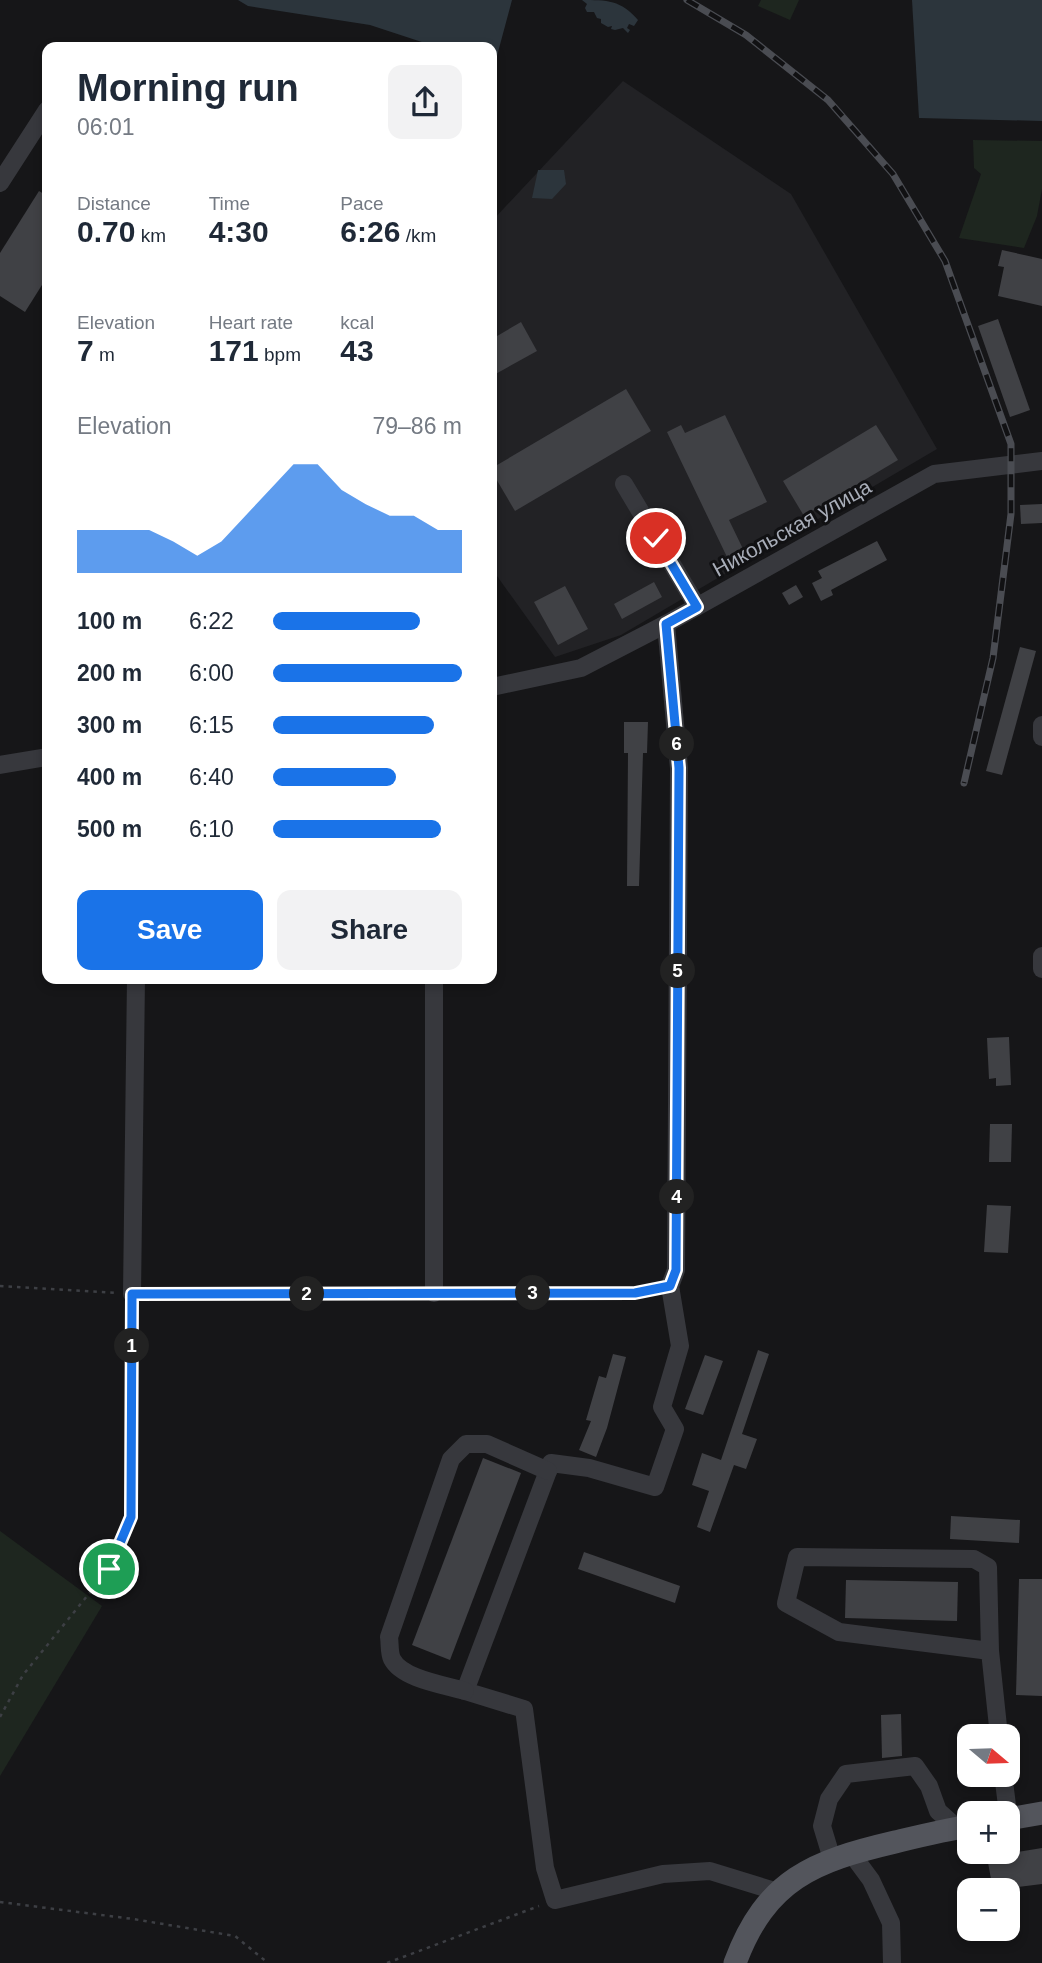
<!DOCTYPE html>
<meta charset="utf-8">
<style>
body{margin:0;font-family:Arial,sans-serif;background:#f2f2f3;color:#1f2937;height:100vh;display:flex;flex-direction:column;font-size:26px;white-space:nowrap}
*{box-sizing:border-box;margin:0}
p{font-size:23px;color:#747a83}
.icon{flex:none;width:38px;height:38px;fill:none;stroke:currentColor;stroke-width:2;stroke-linecap:round;stroke-linejoin:round}
.map{position:relative;flex:1;overflow:hidden}
.details{position:absolute;left:42px;top:42px;width:455px;height:942px;display:flex;flex-direction:column;background:#fff;border-radius:14px;box-shadow:0 4px 10px #0003}
.details>*{flex:none}
.needle{width:46px;rotate:109deg}
.fabs{position:absolute;left:957px;top:1724px;display:grid;gap:14px}
.fabs a{display:grid;place-items:center;width:63px;height:63px;border-radius:14px;background:#fff;box-shadow:0 4px 10px #0003;font-size:35px}
.pin{position:absolute;display:grid;place-items:center;width:60px;height:60px;color:#fff;margin:-30px;border:4px solid #fff;border-radius:50%;box-shadow:0 2px 7px #0007}
.km{position:absolute;width:35px;height:35px;margin:-18px;border-radius:50%;background:#222;color:#fff;font-size:19px;line-height:35px;text-align:center}
.round{display:grid;place-items:center;flex:none;width:74px;height:74px;border-radius:14px;background:#f2f2f3}
.headline{display:flex;align-items:center;justify-content:space-between;height:119px;padding:0 35px}
h1{font-size:38px;font-weight:800;line-height:52px}
.stats{display:grid;grid-template-columns:repeat(3,1fr);gap:10px;height:119px;padding:7px 35px}
.stats div{display:grid;align-content:center}
.stats b{font-size:30px;font-weight:800}
.stats small{font-size:19px;font-weight:400}
.stats p{font-size:19px}
.chart{height:196px;padding:14px 35px}
.chart p{display:flex;justify-content:space-between}
.chart svg{width:100%;height:126px;margin-top:7px;fill:#1a73e8;opacity:.7}
.cta{display:flex;gap:14px;margin-top:auto;padding:14px 35px}
.cta a{flex:1;height:80px;border-radius:14px;background:#1a73e8;color:#fff;font-size:28px;font-weight:800;line-height:80px;text-align:center}
.cta a+a{background:#f2f2f3;color:#1f2937}
ul{padding:0 35px;list-style:none;font-size:23px}
li{display:grid;grid-template-columns:112px 84px 1fr;align-items:center;height:52px}
li i{height:18px;border-radius:9px;background:#1a73e8}
.map>svg:first-child{display:block}
</style>
<div class="map">
<svg width="1042" height="1963" viewBox="0 0 1042 1963">
<rect width="100%" height="100%" fill="#161618"/>
<path fill="#222225" d="M623,81L791,194L937,449L621,635L555,657L492,569V221Z"/>
<g fill="#1e261f">
<path d="M761,0H799L790,20L758,6Z"/>
<path d="M973,140L1042,141V189L1037,216L1024,248L959,238L981,174L974,168Z"/>
<path d="M0,1531L102,1606L0,1776Z"/>
</g>
<g fill="#2c353c">
<path d="M238,0H512L494,67L492,66V47H437L370,25L248,6Z"/>
<path d="M582,0C607,0 621,0 638,20L634,26L629,24L627,28L630,30L628,33L623,28L615,30L611,29L612,26L608,27L601,23V19L597,18L594,12H587L585,8L587,4Z"/>
<path d="M912,0H1042V121L919,118Z"/>
<path d="M538,170H564L566,184L552,199L532,198Z"/>
</g>
<g fill="#404145">
<path d="M39,191L47,196V277L25,312L0,296V253Z"/>
<path d="M1002,250L1042,259V306L998,296L1004,267L998,266Z"/>
<path d="M998,319L1030,410L1010,417L978,326Z"/>
<path d="M521,322L537,351L492,376V339Z"/>
<path d="M626,389L651,431L515,511L492,472V468Z"/>
<path d="M725,415L767,502L729,520L743,549L727,557L667,432L681,425L685,433Z"/>
<path d="M876,425L898,460L804,516L783,481Z"/>
<path d="M1042,504V523L1021,524L1020,505Z"/>
<path d="M877,541L887,560L831,590L833,595L821,601L812,583L822,578L818,571Z"/>
<path d="M654,582L662,597L622,619L614,604Z"/>
<path d="M796,585L803,597L789,605L782,593Z"/>
<path d="M565,586L588,629L558,645L534,602Z"/>
<path d="M1020,647L1036,651L1002,775L986,771Z"/>
<path d="M624,722H648L647,753H643L639,886H627L628,753H624Z"/>
<path d="M1009,1037L1011,1085L996,1086V1078L989,1079L987,1038Z"/>
<path d="M990,1124H1012L1011,1162H989Z"/>
<path d="M987,1205L1011,1206L1008,1253L984,1252Z"/>
<path d="M758,1350L769,1354L742,1434L757,1439L746,1469L734,1465L710,1532L697,1527L709,1491L692,1485L702,1453L721,1460Z"/>
<path d="M613,1354L626,1357L607,1428L596,1457L579,1450L591,1421L586,1420L599,1376L606,1378Z"/>
<path d="M705,1355L723,1361L703,1415L685,1409Z"/>
<path d="M483,1458L521,1473L450,1660L412,1645Z"/>
<path d="M951,1516L1020,1520L1019,1543L950,1539Z"/>
<path d="M584,1552L680,1586L675,1603L578,1569Z"/>
<path d="M1019,1579H1042V1696L1016,1695Z"/>
<path d="M846,1580L958,1582L957,1621L845,1618Z"/>
<path d="M901,1714L902,1756L882,1758L881,1715Z"/>
<path d="M1042,1848V1884L993,1890L987,1857Z"/>
</g>
<g fill="none" stroke-linecap="round" stroke-linejoin="round">
<g stroke="#3d3f44" stroke-width="2.5" stroke-dasharray="3.5 5" stroke-linecap="butt">
<path d="M0,1286L118,1293"/>
<path d="M450,1293H635L653,1289"/>
<path d="M149,1294L419,1293"/>
<path d="M0,1717L23,1675L109,1569L131,1517L132,1309"/>
<path d="M0,1902L133,1919L235,1936L268,1963"/>
<path d="M387,1963L539,1906"/>
</g>
<g stroke="#37383d" stroke-width="18">
<path d="M0,183L47,110"/>
<path d="M624,484L697,606"/>
<path d="M666,624L679,768L676,1270L670,1286L680,1346L662,1407L675,1429L655,1487L589,1468L551,1463L465,1691L524,1709L545,1868L555,1900L663,1874L710,1871L778,1892"/>
<path d="M492,687L581,668L666,624L934,474L1042,461"/>
<path d="M1042,725V737"/>
<path d="M0,765L47,757"/>
<path d="M1042,956V969"/>
<path d="M434,1293V978"/>
<path d="M132,1294L136,978"/>
<path d="M990,1651L839,1632L786,1603L797,1557L974,1559L988,1567L990,1651L999,1736"/>
<path d="M465,1691C445,1685 402,1679 392,1659C389,1653 390,1643 389,1637L451,1459L466,1444H487L548,1471"/>
<path d="M1003,1774L1008,1813"/>
<path d="M851,1853L871,1880L891,1923L892,1963"/>
<path d="M832,1859L822,1826L829,1799L846,1774L915,1766L929,1786L938,1811L957,1828"/>
</g>
<g stroke="#53555c" stroke-width="23">
<path d="M1008,1819L1042,1813"/>
<path d="M735,1963C766,1879 814,1861 895,1842C920,1836 944,1830 970,1826"/>
</g>
<defs>
<path id="rail" d="M687,0L746,35L828,100L893,174L945,261L1011,444V514L993,658L964,783"/>
</defs>
<use href="#rail" stroke="#4a4c52" stroke-width="7"/>
<use href="#rail" stroke="#111113" stroke-width="4.5" stroke-dasharray="13" stroke-linecap="butt"/>
</g>
<g fill="none" stroke-linecap="round" stroke-linejoin="round">
<defs>
<path id="route" d="M109,1569L131,1517L132,1294L635,1293L670,1286L676,1270L679,768L666,624L697,607L656,538"/>
</defs>
<use href="#route" stroke="#fff" stroke-width="14"/>
<use href="#route" stroke="#1a73e8" stroke-width="9"/>
</g>
<g text-anchor="middle" stroke-width="6" stroke-linejoin="round" paint-order="stroke">
<g font-size="21" fill="#a8adb8" stroke="#111113">
<text transform="translate(792 528) rotate(-29)" y="7">Никольская улица</text>
</g>
</g>
</svg>
<div class="fabs">
<a><svg class="needle" viewBox="-14 -14 28 28"><path d="M0-13l5 13h-10z" fill="#e53935"/><path d="M0 13l5-13h-10z" fill="#747a83"/></svg></a>
<a>+</a>
<a>−</a>
</div>
<div class="pin" style="left:109px;top:1569px;background:#1e9e55"><svg class="icon" aria-label="arrive" viewBox="0 0 24 24"><path d="M6 21V4h12l-3 4 3 4H6"/></svg></div>
<div class="pin" style="left:656px;top:538px;background:#d93025"><svg class="icon" aria-label="check" viewBox="0 0 24 24"><path d="M5 12l5 5 9-10"/></svg></div>
<b class="km" style="left:132px;top:1346px">1</b>
<b class="km" style="left:307px;top:1294px">2</b>
<b class="km" style="left:533px;top:1293px">3</b>
<b class="km" style="left:677px;top:1197px">4</b>
<b class="km" style="left:678px;top:971px">5</b>
<b class="km" style="left:677px;top:744px">6</b>
<section class="details">
<div class="headline"><div><h1>Morning run</h1><p>06:01</p></div><a class="round"><svg class="icon" aria-label="share" viewBox="0 0 24 24"><path d="M12 15V3M7 8l5-5 5 5M5 13v7h14v-7"/></svg></a></div>
<div class="stats">
<div><p>Distance</p><b>0.70<small> km</small></b></div>
<div><p>Time</p><b>4:30</b></div>
<div><p>Pace</p><b>6:26<small> /km</small></b></div>
</div>
<div class="stats">
<div><p>Elevation</p><b>7<small> m</small></b></div>
<div><p>Heart rate</p><b>171<small> bpm</small></b></div>
<div><p>kcal</p><b>43</b></div>
</div>
<div class="chart"><p><span>Elevation</span>79–86 m</p>
<svg viewBox="0 0 160 44" preserveAspectRatio="none"><path d="M0 44V29L10 29L20 29L30 29L40 33L50 38L60 33L70 24L80 15L90 6L100 6L110 15L120 20L130 24L140 24L150 29L160 29V44z"/></svg>
</div>
<ul>
<li><b>100 m</b>6:22<i style="width:78%"></i></li>
<li><b>200 m</b>6:00<i style="width:100%"></i></li>
<li><b>300 m</b>6:15<i style="width:85%"></i></li>
<li><b>400 m</b>6:40<i style="width:65%"></i></li>
<li><b>500 m</b>6:10<i style="width:89%"></i></li>
</ul>
<div class="cta"><a>Save</a><a>Share</a></div>
</section>
</div>
